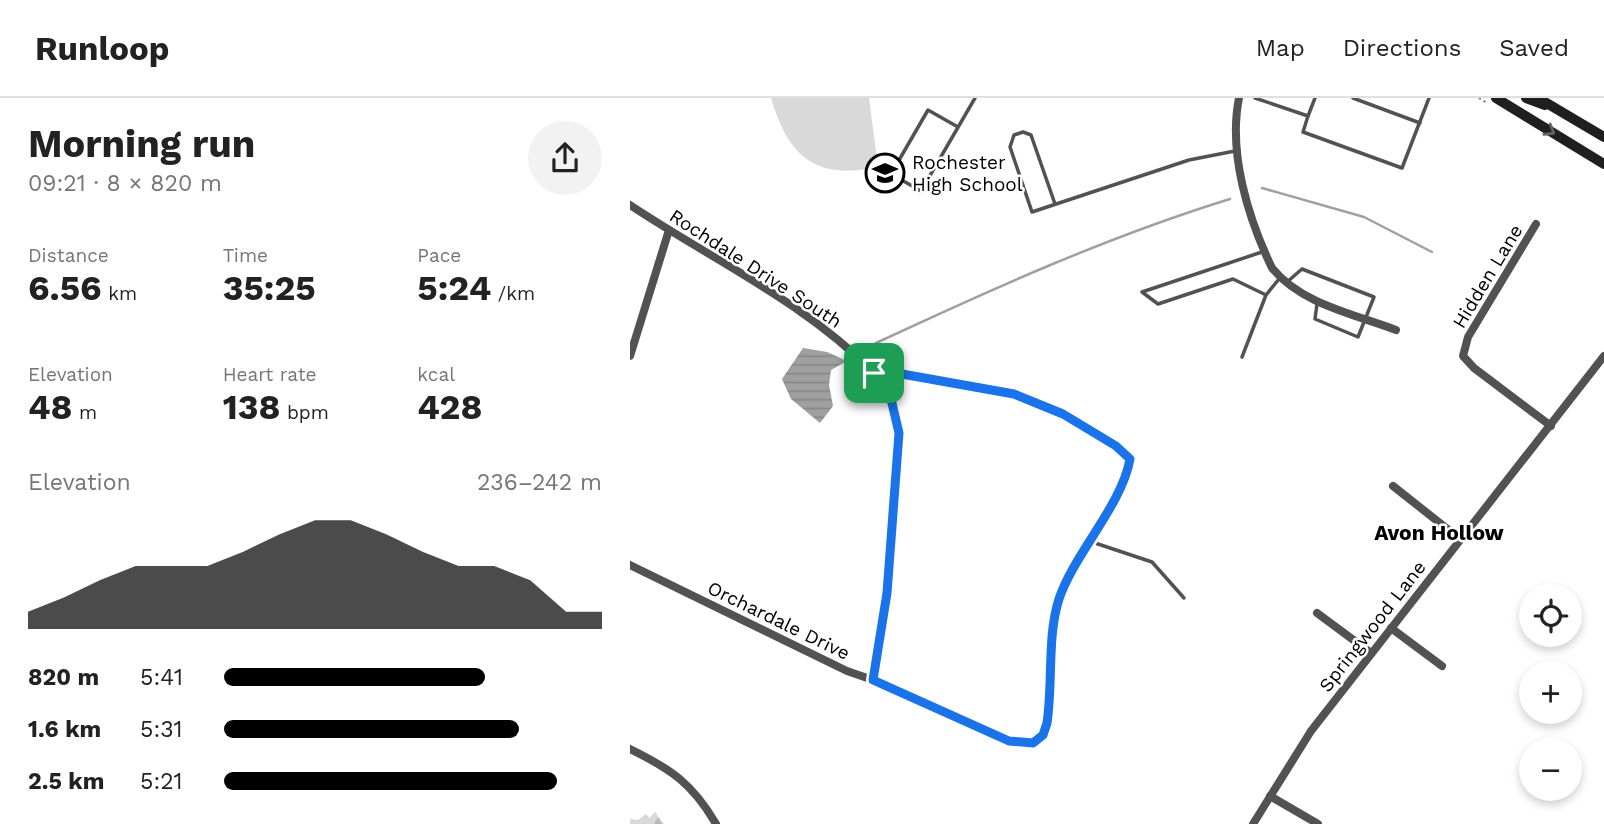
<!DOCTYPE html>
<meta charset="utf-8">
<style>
body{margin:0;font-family:"Work Sans",sans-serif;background:#f2f2f2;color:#222;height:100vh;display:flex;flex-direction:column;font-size:26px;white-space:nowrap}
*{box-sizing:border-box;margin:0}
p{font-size:23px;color:#767676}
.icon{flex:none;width:38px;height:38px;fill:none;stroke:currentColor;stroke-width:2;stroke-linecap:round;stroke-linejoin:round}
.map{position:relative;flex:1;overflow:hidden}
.side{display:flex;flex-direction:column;background:#fff;width:630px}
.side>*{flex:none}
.fabs{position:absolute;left:889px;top:486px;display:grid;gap:14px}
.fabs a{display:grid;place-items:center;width:63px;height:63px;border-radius:50%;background:#fff;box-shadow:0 4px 10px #0003;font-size:35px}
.pin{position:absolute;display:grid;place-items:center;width:60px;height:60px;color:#fff;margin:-30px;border-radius:14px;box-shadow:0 4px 10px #0006}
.round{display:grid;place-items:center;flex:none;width:74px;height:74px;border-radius:37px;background:#f2f2f2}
.summary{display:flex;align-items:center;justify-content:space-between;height:119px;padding:0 28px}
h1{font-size:38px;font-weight:700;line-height:52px}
.stats{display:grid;grid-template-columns:repeat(3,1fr);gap:10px;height:119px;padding:7px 28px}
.stats div{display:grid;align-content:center}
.stats b{font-size:35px;font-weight:700}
.stats small{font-size:19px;font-weight:400}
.stats p{font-size:19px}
.chart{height:196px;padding:14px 28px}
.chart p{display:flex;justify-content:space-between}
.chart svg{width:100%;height:126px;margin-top:7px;fill:#000;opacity:.7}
ul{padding:0 28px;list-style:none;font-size:23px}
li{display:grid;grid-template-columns:112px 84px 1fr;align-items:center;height:52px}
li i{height:18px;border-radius:9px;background:#000}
header{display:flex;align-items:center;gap:42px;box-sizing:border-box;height:98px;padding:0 35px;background:#fff;border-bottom:2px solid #e0e0e0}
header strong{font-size:33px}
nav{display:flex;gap:38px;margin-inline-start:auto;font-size:24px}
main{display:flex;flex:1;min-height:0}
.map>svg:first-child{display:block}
</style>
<header>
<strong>Runloop</strong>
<nav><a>Map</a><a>Directions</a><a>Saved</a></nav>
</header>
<main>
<section class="side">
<div class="summary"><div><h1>Morning run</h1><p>09:21 · 8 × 820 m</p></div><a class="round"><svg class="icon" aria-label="share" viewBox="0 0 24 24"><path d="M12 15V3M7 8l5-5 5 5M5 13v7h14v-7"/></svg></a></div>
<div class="stats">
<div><p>Distance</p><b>6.56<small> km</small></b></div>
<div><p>Time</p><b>35:25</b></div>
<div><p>Pace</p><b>5:24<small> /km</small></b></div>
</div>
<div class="stats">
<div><p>Elevation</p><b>48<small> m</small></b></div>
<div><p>Heart rate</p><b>138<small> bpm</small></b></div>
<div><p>kcal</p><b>428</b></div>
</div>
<div class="chart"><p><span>Elevation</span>236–242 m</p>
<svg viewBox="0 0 160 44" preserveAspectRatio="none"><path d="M0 44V38L10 33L20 27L30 22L40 22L50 22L60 17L70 11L80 6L90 6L100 11L110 17L120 22L130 22L140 27L150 38L160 38V44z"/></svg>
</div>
<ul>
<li><b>820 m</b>5:41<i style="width:69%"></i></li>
<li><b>1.6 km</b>5:31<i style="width:78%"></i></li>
<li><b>2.5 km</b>5:21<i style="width:88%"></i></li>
</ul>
</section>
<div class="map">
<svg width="974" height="726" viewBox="0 0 974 726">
<defs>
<pattern id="forest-firs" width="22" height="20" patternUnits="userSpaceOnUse" patternTransform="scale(1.75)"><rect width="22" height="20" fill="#d9d9d9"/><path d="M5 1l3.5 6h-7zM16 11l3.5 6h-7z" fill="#b8b8b8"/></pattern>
<pattern id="water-rules" width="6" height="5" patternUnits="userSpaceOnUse" patternTransform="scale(1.75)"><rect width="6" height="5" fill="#a0a0a0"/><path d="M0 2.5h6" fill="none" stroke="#888"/></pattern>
</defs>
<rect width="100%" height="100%" fill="#fff"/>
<path fill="url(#forest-firs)" d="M25,714L34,726H0V721L8,722L16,716L19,720Z"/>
<path fill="#d9d9d9" d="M141,0H239L248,69C185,83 158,58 141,0Z"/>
<path fill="url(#water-rules)" d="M173,250L197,254L217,263L201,272L199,287L203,308L190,325L161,301L152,281Z"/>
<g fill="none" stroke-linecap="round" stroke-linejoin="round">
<g stroke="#a0a0a0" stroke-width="2.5">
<path d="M632,90L734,119L802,154"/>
<path d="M246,245C362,191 477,139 600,101"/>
</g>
<path stroke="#747474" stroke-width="2" stroke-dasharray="2 3.5" stroke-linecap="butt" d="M849,0L857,5"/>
<g stroke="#525252" stroke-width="3.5">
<path d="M625,0L678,18L673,34L772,70L799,0"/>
<path d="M723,0L790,25"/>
<path d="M678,18L685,0"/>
<path d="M328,29L298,12L261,76L291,93L345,0"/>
<path d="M425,106L401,37L393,34L384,37L380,49L402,114L559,62L605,53"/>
<path d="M632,154L512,194L528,206L603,181L636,197L649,181"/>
<path d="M657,184L672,171L744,199L728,239L685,221L687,206"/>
<path d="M612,259L636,197"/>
<path d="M462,444L522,464L554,500"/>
</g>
<g stroke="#525252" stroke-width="8">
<path d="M609,0C598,55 618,120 642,170C671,206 724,216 766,232"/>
<path d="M0,107C81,161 175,204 244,275C323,276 398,295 466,336C478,343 493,349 500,361C492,410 444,454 429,501C417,538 423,585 417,625L413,637L403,645L379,643L243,582L217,573L0,467"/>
<path d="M906,126L838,239L833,258L844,270L921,328"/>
<path d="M0,258L39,132"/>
<path d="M763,388L830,441"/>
<path d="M687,515L741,555"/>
<path d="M761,530L812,568"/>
<path d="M243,582L257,495L269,335L261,301L244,275"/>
<path d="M0,651C41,671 63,686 86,726"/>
<path d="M640,698L688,726"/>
<path d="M623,726L681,633L974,258"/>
</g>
<g stroke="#1f1f1f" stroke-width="10">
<path d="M866,0L974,66"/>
<path d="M896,0L915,7"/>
<path d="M908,0L974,39"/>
</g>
</g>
<defs><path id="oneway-chevron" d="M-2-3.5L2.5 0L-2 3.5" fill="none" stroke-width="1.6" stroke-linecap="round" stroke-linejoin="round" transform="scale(1.75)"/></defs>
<use stroke="#626262" href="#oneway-chevron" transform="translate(920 33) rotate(31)"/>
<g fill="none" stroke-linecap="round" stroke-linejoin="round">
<defs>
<path id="route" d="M244,275L272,276L384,296L433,316L486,348L500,361C492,407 444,456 429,501C417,538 423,585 417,625L413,637L403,645L379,643L243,582L257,495L269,335L261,301Z"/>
</defs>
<use href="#route" stroke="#fff" stroke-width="14"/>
<use href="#route" stroke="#1a73e8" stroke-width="9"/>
</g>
<defs>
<symbol id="school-ring" viewBox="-11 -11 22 22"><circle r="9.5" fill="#fff" stroke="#000" stroke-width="1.5"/><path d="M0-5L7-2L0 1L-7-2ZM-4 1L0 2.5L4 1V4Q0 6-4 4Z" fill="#000"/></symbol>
</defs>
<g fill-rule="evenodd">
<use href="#school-ring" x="233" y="53" width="44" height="44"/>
</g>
<g text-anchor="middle" stroke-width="5" stroke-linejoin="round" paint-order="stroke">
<g font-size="19" fill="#000" stroke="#fff" text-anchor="start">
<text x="282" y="71">Rochester<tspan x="282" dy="22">High School</tspan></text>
</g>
<g font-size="19" fill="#000" stroke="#fff">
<text transform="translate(126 170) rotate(33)" y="7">Rochdale Drive South</text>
<text transform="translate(857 178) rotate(-59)" y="7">Hidden Lane</text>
<text transform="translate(149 522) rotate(26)" y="7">Orchardale Drive</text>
<text transform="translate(742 528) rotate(-52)" y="7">Springwood Lane</text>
</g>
<g font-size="21" font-weight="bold" fill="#000" stroke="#fff">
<text x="809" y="442">Avon Hollow</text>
</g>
</g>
</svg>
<div class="fabs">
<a><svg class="icon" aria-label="locate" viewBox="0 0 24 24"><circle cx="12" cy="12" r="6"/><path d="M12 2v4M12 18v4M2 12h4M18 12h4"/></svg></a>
<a>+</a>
<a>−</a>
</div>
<div class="pin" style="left:244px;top:275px;background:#1e9e55"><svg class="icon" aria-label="arrive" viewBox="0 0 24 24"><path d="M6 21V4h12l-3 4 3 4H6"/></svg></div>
</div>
</main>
